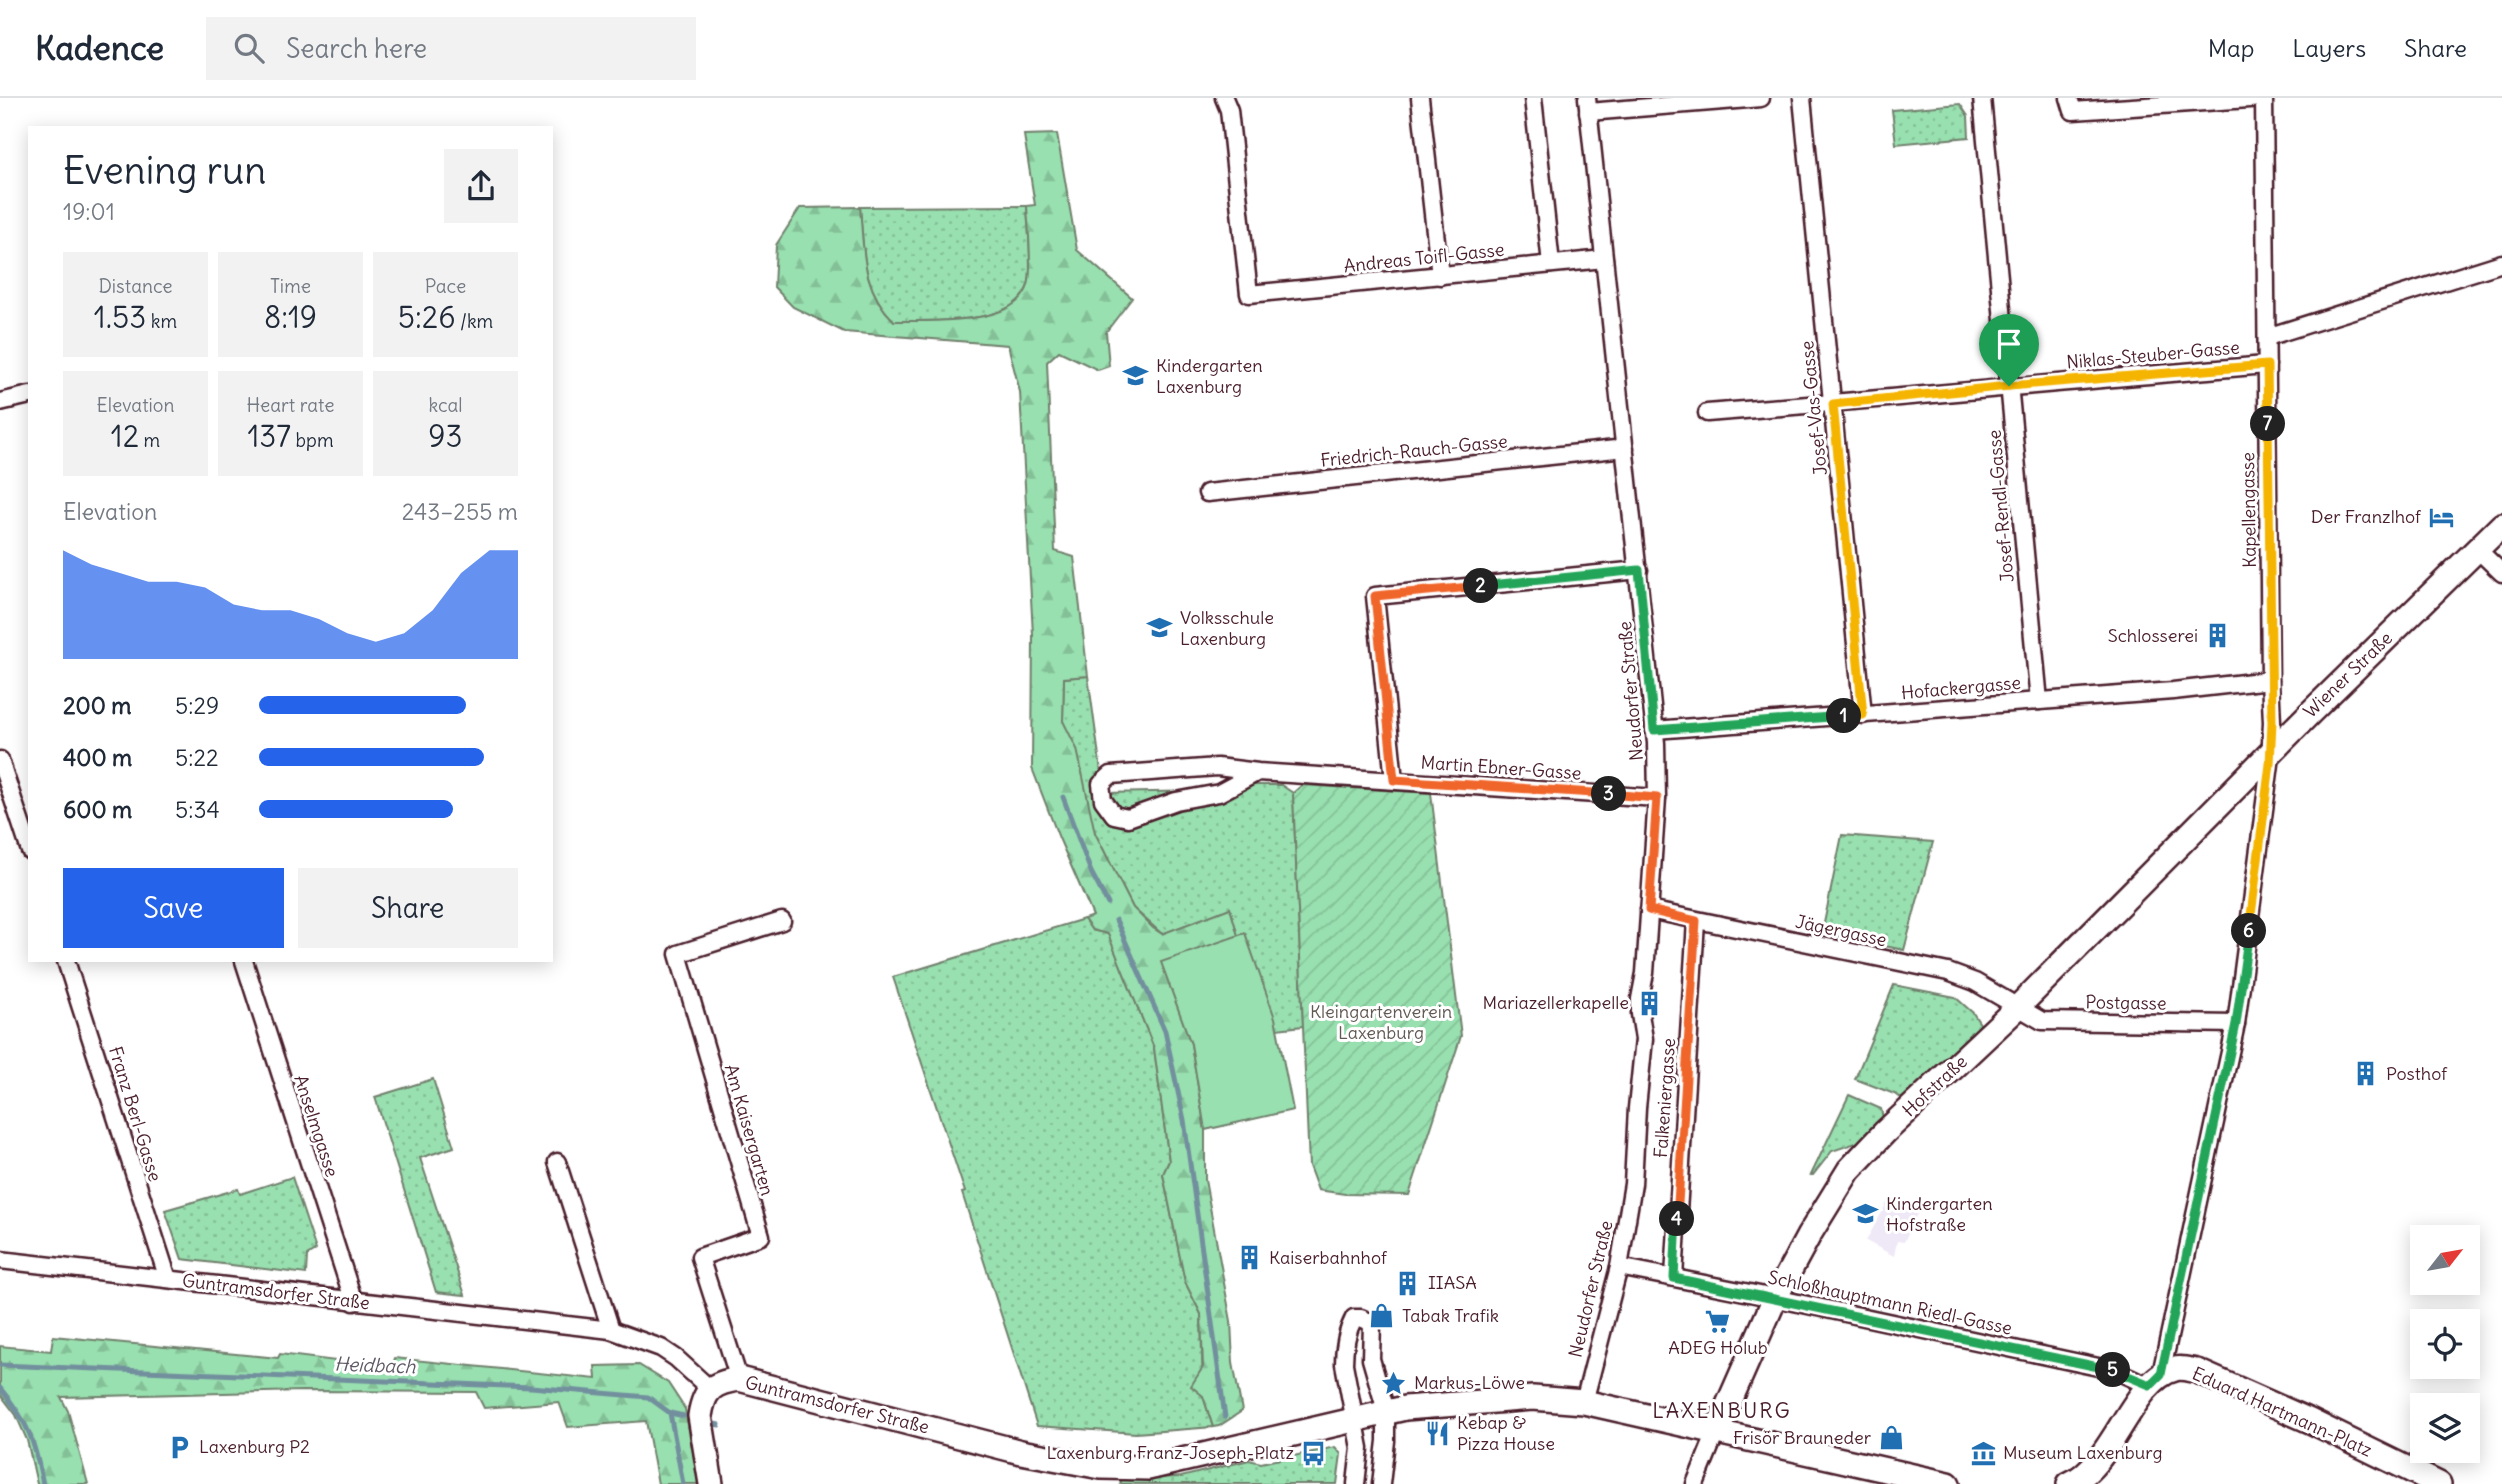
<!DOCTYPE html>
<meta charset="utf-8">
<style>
body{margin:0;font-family:Delius,sans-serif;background:#f2f2f3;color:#1f2937;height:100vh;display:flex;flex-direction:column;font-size:26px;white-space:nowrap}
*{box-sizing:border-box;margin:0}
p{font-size:23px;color:#747a83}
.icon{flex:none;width:38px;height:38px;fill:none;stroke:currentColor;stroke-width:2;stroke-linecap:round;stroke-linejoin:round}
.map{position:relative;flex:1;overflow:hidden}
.side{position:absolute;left:28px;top:28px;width:525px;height:836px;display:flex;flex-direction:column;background:#fff;border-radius:0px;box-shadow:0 4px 18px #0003}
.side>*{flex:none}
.needle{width:46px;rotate:59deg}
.controls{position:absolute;left:2410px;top:1127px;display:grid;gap:14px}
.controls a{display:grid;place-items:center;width:70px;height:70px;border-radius:0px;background:#fff;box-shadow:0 4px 18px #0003;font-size:35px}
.pin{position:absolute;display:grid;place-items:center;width:60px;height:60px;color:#fff;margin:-72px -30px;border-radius:50% 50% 50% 0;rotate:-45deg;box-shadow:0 0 7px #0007}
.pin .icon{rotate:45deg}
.km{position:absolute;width:35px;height:35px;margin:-18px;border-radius:50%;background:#222;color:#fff;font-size:19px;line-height:35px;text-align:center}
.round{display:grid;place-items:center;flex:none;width:74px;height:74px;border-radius:0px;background:#f2f2f3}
.summary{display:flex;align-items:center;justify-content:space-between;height:119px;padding:0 35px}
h1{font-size:38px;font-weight:600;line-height:52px}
.metrics{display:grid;grid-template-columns:repeat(3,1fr);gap:10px;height:119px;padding:7px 35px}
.metrics div{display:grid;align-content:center;border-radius:0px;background:#f2f2f3;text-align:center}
.metrics b{font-size:30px;font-weight:600}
.metrics small{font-size:19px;font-weight:400}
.metrics p{font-size:19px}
.chart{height:196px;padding:14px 35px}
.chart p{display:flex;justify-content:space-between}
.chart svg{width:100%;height:126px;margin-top:7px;fill:#2563eb;opacity:.7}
.action{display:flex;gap:14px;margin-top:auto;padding:14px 35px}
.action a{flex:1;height:80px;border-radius:0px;background:#2563eb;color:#fff;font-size:28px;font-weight:600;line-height:80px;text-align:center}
.action a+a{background:#f2f2f3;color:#1f2937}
ul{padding:0 35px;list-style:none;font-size:23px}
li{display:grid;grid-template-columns:112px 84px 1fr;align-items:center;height:52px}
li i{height:18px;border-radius:9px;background:#2563eb}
header{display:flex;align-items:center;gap:42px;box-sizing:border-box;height:98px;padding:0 35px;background:#fff;border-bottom:2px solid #e0e1e3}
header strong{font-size:33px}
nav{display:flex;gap:38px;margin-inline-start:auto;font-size:24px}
.search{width:490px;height:63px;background:#f2f2f3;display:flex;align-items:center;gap:18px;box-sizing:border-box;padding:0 24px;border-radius:0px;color:#747a83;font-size:26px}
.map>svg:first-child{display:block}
</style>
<header>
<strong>Kadence</strong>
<div class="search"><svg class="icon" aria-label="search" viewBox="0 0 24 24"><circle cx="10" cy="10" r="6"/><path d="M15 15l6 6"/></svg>Search here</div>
<nav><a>Map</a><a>Layers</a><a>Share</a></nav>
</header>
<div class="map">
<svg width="2502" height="1386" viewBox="0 0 2502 1386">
<defs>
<pattern id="grass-dots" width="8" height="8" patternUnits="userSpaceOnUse" patternTransform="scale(1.75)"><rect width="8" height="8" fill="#98e0af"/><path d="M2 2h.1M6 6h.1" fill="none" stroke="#84c097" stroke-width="1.8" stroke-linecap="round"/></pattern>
<pattern id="forest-firs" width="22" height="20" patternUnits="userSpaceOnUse" patternTransform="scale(1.75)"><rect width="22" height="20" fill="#98e0af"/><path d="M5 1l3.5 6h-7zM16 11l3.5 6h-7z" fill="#84c097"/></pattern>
<pattern id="garden-furrows" width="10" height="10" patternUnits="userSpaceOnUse" patternTransform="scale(1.75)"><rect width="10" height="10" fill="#98e0af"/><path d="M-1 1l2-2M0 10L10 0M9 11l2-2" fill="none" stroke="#84c097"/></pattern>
</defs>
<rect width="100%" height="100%" fill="#fff"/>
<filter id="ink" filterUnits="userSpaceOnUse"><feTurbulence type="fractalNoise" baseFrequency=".0143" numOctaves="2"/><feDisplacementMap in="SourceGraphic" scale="14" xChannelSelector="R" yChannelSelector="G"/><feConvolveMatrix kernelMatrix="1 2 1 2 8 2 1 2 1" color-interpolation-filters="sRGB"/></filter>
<g filter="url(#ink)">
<path fill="#efe8f7" d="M1889,1101L1917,1116L1904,1144L1897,1143L1894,1158L1866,1143Z"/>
<g fill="url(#grass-dots)" stroke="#71806d" stroke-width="2">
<path d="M1960,6L1968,18L1969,39L1896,46L1892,12Z"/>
<path d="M1027,108C1028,127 1032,166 1029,183C1021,230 929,222 894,223C861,191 864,152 860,109Z"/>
<path d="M1088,578L1104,695L1201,693L1225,687H1281L1293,695L1303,928L1277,931L1245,835L1238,838L1230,810L1162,836L1133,810L1095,735L1063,623L1064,580Z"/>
<path d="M1842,737L1933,744L1904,852L1822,835Z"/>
<path d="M1084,821L1092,832L1108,836L1154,950L1169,1063L1163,1076L1185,1184L1201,1216L1203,1298L1213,1329L1136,1335L1037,1328L962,1095L965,1094L893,879Z"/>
<path d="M1894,887L1955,899L1973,915L1982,929L1902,1001L1897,997L1855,981Z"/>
<path d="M433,981L454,1049L420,1060L465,1197L436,1194L375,999Z"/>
<path d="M1849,997L1881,1011L1883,1020L1859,1044L1832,1053L1813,1077H1811Z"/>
<path d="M292,1079L316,1152L307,1158L306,1176L182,1161L165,1112L238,1091L240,1096Z"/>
<path d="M1335,1349L1341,1356L1337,1386H1120L1122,1381L1181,1379L1249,1362L1261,1365Z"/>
</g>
<g fill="url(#forest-firs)" stroke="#71806d" stroke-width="2">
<path d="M1057,36L1077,152L1132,200L1106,234L1109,268L1098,272L1059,253L1047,264L1055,453L1074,459L1088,578L1064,580L1063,623L1077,651L1095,735L1133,810L1153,830L1162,836L1230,810L1238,838L1162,865L1191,946L1205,1032V1082L1231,1223L1233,1265L1242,1313L1219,1328L1213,1329L1203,1298L1191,1288L1203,1269L1201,1216L1185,1184L1163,1076L1169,1063L1154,950L1108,836L1092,832L1084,821L1093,818L1059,740L1032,670L1033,537L1020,294L1008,247L844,234L793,209L774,189L776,147L800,110L860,109C864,152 861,191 894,223C929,222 1021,230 1029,183C1032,166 1028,127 1027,108L1035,107L1024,37Z"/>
<path d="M53,1238L278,1260L280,1256L392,1270L395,1260L596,1281L595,1268L639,1267L668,1285L685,1311L699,1386H658L646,1323L568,1329L559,1304L484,1310L476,1294L302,1293L61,1299L68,1313L88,1386H37L27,1342L16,1317L0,1296V1248L51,1253Z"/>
</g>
<path fill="url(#garden-furrows)" stroke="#71806d" stroke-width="2" d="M1302,687L1431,695L1461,938L1409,1097L1345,1096L1318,1092L1309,1068L1293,695Z"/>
<path fill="#98e0af" stroke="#71806d" stroke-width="2" d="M1245,835L1275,920L1293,1012L1205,1032L1191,946L1161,864Z"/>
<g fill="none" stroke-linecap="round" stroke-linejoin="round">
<g stroke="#728f9e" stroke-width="5">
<path d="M1063,699L1091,774L1108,806"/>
<path d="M1116,822L1165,933L1184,1022L1225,1319"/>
<path d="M0,1267L531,1289L648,1299L670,1315L683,1386"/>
<path d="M0,1290C29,1325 34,1342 43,1386"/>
<path d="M670,1315L684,1318"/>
<path d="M710,1325L719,1327"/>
</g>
<defs>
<g id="street">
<path d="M1224,0L1229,12L1249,196L1604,161"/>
<path d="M1420,0L1440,178"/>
<path d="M1533,0L1551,166"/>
<path d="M1802,0L1863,617"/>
<path d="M1982,0L2039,603"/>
<path d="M2069,0L2073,13L2264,0"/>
<path d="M1588,14L1761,0"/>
<path d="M2267,239L2502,165"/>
<path d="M0,304L30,297"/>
<path d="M1707,315C1894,301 2080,282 2267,267"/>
<path d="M1207,395L1625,350"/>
<path d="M2477,451L2502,475"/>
<path d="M1654,632L2173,593L2270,582"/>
<path d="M0,662L30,753"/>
<path d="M1258,674L1219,695L1176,703L1128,720L1114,717L1103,702L1101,686L1111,677L1217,669L1258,674L1657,700"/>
<path d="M1394,682L1375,498L1639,472"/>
<path d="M1649,812L1948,874L1975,884L2042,923L2236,926"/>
<path d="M66,863L168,1181"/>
<path d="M244,863L354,1204"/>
<path d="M557,1064L611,1232"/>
<path d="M0,1162L611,1232L661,1250L676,1260L710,1291"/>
<path d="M1619,1169L1775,1200L2117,1273L2149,1288"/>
<path d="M1674,1179L1696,823"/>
<path d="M2161,1276L2236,926L2270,666L2272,624L2270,582L2264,0"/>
<path d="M739,1281L700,1159L761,1138L678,856L782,823"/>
<path d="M1584,1304L1619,1169L1633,1086L1637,1010L1644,941L1640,916V901L1645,875L1657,700L1656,645L1587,0"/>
<path d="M1356,1386L1360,1350L1344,1266C1344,1251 1347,1233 1354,1220H1361L1372,1225L1371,1261L1386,1313V1343L1381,1386"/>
<path d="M1695,1386L1717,1332"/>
</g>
<g id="secondary">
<path d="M1717,1332L1775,1200L1809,1137L1849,1072L1885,1034L2018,909L2311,614L2502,427"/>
<path d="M711,1386L700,1318C704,1291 713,1285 739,1281L1021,1354L1101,1369L1148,1370L1405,1310L1533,1300L1584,1304L1948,1386"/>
<path d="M2069,1386C2114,1367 2132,1281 2175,1271C2182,1269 2190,1272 2197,1273L2310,1323L2439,1386"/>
</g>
</defs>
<use href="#street" stroke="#4a1f2b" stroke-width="21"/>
<use href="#secondary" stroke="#4a1f2b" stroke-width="28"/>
<use href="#street" stroke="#fff" stroke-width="16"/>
<use href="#secondary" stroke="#fff" stroke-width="23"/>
</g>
</g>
<g fill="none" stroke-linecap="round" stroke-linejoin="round" filter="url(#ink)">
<defs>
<path id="split-1" d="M1844,618L1863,617L1833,306L2009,288"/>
<path id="split-2" d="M1481,488L1639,472L1654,632L1844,618"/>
<path id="split-3" d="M1481,488L1375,498L1394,682L1609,696"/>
<path id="split-4" d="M1609,696L1657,700L1649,812L1696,823L1677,1121"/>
<path id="split-5" d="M1677,1121L1674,1180L2113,1272"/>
<path id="split-6" d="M2113,1272L2150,1287L2161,1276L2236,926L2249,833"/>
<path id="split-7" d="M2249,833L2270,666L2272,624L2268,326"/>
<path id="split-8" d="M2009,288L2267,267L2268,326"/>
</defs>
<use href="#split-1" stroke="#fff" stroke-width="14"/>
<use href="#split-2" stroke="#fff" stroke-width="14"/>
<use href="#split-3" stroke="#fff" stroke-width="14"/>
<use href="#split-4" stroke="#fff" stroke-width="14"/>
<use href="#split-5" stroke="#fff" stroke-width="14"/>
<use href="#split-6" stroke="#fff" stroke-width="14"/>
<use href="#split-7" stroke="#fff" stroke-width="14"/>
<use href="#split-8" stroke="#fff" stroke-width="14"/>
<use href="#split-1" stroke="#f5b400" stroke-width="9"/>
<use href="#split-2" stroke="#22a559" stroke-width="9"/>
<use href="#split-3" stroke="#f0652b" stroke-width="9"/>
<use href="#split-4" stroke="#f0652b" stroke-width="9"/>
<use href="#split-5" stroke="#22a559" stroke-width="9"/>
<use href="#split-6" stroke="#22a559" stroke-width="9"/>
<use href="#split-7" stroke="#f5b400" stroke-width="9"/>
<use href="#split-8" stroke="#f5b400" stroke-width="9"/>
</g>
<defs>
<symbol id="school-bare" viewBox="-9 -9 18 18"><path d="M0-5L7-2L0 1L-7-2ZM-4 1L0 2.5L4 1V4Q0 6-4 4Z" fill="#1f6fb2" stroke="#fff" stroke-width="2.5" paint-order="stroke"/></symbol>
<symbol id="hotel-bare" viewBox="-9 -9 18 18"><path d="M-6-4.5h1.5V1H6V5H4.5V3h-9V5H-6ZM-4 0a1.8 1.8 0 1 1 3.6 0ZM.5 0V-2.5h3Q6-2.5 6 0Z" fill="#1f6fb2" stroke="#fff" stroke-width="2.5" paint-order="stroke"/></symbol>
<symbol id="building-bare" viewBox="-9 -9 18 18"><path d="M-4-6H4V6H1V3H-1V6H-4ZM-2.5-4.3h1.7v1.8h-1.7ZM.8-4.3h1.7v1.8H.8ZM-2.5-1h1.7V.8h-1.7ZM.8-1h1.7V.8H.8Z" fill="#1f6fb2" stroke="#fff" stroke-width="2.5" paint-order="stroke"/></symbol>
<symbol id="shop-bare" viewBox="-9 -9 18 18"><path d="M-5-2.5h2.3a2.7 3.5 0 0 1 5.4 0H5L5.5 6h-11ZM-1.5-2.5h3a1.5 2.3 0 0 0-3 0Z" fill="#1f6fb2" stroke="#fff" stroke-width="2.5" paint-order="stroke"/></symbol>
<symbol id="supermarket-bare" viewBox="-9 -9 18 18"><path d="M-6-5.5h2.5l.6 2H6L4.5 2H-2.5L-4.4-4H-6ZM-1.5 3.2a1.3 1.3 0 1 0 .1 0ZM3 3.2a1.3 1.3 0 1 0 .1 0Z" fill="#1f6fb2" stroke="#fff" stroke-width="2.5" paint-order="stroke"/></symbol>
<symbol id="sight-bare" viewBox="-9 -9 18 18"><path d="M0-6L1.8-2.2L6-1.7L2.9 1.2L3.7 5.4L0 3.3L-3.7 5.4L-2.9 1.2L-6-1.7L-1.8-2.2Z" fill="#1f6fb2" stroke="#fff" stroke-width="2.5" paint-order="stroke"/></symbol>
<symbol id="restaurant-bare" viewBox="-9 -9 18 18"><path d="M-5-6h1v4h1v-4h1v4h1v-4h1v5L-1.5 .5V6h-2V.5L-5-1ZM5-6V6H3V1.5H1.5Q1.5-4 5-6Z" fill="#1f6fb2" stroke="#fff" stroke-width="2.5" paint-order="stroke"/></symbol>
<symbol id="parking-bare" viewBox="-9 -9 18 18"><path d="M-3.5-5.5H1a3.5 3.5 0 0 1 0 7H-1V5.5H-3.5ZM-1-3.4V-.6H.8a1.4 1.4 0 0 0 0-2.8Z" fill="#1f6fb2" stroke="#fff" stroke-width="2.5" paint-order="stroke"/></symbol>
<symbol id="bus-bare" viewBox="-9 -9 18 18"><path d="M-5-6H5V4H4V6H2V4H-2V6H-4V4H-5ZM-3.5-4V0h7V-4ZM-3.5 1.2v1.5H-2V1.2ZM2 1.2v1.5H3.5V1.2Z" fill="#1f6fb2" stroke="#fff" stroke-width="2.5" paint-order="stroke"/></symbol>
<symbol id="museum-bare" viewBox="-9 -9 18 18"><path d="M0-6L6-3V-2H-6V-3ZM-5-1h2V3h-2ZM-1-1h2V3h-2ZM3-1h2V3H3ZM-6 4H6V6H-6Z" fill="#1f6fb2" stroke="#fff" stroke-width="2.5" paint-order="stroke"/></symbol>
</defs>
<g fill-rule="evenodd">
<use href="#school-bare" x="1118" y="260" width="35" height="35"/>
<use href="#hotel-bare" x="2424" y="402" width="35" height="35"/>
<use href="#school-bare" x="1142" y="512" width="35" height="35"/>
<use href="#building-bare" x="2200" y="520" width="35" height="35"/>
<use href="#building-bare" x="1632" y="888" width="35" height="35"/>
<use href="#building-bare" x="2348" y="958" width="35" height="35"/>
<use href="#school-bare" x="1848" y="1098" width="35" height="35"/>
<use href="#building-bare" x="1232" y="1142" width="35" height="35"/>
<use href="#building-bare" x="1390" y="1168" width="35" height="35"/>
<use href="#shop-bare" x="1364" y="1200" width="35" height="35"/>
<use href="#supermarket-bare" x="1700" y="1206" width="35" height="35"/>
<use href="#sight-bare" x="1376" y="1268" width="35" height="35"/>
<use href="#restaurant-bare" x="1420" y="1318" width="35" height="35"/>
<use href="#shop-bare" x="1874" y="1322" width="35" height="35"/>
<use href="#parking-bare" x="162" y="1332" width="35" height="35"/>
<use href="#bus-bare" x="1296" y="1338" width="35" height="35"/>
<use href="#museum-bare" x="1966" y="1338" width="35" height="35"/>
</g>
<g text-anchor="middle" stroke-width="6" stroke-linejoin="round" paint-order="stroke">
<g font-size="18" fill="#4a1f2b" stroke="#fff">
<text transform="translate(1424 160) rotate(-6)" y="6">Andreas Toifl-Gasse</text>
<text transform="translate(2153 257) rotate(-5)" y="6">Niklas-Steuber-Gasse</text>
<text transform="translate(1814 310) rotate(-96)" y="6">Josef-Vas-Gasse</text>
<text transform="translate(1414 353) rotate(-6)" y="6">Friedrich-Rauch-Gasse</text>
<text transform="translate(2001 408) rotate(-95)" y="6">Josef-Rendl-Gasse</text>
<text transform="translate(2249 412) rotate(-91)" y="6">Kapellengasse</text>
<text transform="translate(2348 577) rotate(-44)" y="6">Wiener Straße</text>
<text transform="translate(1961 590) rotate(-5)" y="6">Hofackergasse</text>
<text transform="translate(1631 593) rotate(-95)" y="6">Neudorfer Straße</text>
<text transform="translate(1501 670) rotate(4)" y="6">Martin Ebner-Gasse</text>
<text transform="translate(1841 833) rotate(12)" y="6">Jägergasse</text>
<text transform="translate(2126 905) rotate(1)" y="6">Postgasse</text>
<text transform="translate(1935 988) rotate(-43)" y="6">Hofstraße</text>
<text transform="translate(1665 1000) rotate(-86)" y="6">Falkeniergasse</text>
<text transform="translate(135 1016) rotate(73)" y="6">Franz Berl-Gasse</text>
<text transform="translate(316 1028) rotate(72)" y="6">Anselmgasse</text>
<text transform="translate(749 1032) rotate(74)" y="6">Am Kaisergarten</text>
<text transform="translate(1591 1191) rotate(-77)" y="6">Neudorfer Straße</text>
<text transform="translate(276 1194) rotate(7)" y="6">Guntramsdorfer Straße</text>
<text transform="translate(1890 1205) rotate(12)" y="6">Schloßhauptmann Riedl-Gasse</text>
<text transform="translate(837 1307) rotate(14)" y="6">Guntramsdorfer Straße</text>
<text transform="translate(2282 1314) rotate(24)" y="6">Eduard Hartmann-Platz</text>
</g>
<g font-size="18" fill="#4a1f2b" stroke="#fff" text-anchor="start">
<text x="1156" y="274">Kindergarten<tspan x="1156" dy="21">Laxenburg</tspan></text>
<text x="2421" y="425" text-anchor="end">Der Franzlhof</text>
<text x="1180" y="526">Volksschule<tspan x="1180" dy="21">Laxenburg</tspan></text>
<text x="2198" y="544" text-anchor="end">Schlosserei</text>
<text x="1629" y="911" text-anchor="end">Mariazellerkapelle</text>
<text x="2386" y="982">Posthof</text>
<text x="1886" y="1112">Kindergarten<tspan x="1886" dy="21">Hofstraße</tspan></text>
<text x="1269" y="1166">Kaiserbahnhof</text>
<text x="1428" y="1191">IIASA</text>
<text x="1402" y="1224">Tabak Trafik</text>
<text x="1718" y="1256" text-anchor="middle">ADEG Holub</text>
<text x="1414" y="1291">Markus-Löwe</text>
<text x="1457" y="1331">Kebap &amp;<tspan x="1457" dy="21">Pizza House</tspan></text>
<text x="1871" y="1346" text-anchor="end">Frisör Brauneder</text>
<text x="199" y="1355">Laxenburg P2</text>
<text x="1294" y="1361" text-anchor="end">Laxenburg Franz-Joseph-Platz</text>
<text x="2003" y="1361">Museum Laxenburg</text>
</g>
<g font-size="18" fill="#615953" stroke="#fff">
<text x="1381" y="920">Kleingartenverein<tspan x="1381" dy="21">Laxenburg</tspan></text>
</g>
<g font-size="19" font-style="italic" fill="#5e5765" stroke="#fff">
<text transform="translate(375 1267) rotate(2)" y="7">Heidbach</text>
</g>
<g font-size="21" letter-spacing="2" fill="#4a1f2b" stroke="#fff">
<text x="1722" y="1320">LAXENBURG</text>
</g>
</g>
</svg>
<div class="controls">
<a><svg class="needle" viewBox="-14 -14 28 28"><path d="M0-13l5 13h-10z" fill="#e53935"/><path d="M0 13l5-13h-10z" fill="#747a83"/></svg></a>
<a><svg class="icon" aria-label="locate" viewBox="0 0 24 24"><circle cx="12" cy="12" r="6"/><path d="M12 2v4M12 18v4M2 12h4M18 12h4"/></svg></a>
<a><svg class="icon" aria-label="layers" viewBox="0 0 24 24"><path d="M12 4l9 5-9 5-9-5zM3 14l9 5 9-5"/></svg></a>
</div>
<div class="pin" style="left:2009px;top:288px;background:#1e9e55"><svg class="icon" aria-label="arrive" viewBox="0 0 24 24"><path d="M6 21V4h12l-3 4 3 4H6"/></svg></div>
<b class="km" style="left:1844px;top:618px">1</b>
<b class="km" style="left:1481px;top:488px">2</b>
<b class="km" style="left:1609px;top:696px">3</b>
<b class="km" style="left:1677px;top:1121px">4</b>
<b class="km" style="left:2113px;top:1272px">5</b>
<b class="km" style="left:2249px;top:833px">6</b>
<b class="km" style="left:2268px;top:326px">7</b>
<section class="side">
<div class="summary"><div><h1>Evening run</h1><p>19:01</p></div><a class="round"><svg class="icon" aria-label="share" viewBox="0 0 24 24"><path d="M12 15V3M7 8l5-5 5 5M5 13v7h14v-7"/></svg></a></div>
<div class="metrics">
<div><p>Distance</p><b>1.53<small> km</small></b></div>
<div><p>Time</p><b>8:19</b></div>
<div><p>Pace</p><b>5:26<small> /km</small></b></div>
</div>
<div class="metrics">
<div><p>Elevation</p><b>12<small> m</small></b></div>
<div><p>Heart rate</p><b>137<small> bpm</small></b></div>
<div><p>kcal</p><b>93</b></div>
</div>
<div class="chart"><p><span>Elevation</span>243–255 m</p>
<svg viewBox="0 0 160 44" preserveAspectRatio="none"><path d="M0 44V6L10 11L20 14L30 17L40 17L50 19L60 25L70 27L80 27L90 30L100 35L110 38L120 35L130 27L140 14L150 6L160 6V44z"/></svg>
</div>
<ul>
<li><b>200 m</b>5:29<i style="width:80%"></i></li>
<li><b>400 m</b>5:22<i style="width:87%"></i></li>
<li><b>600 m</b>5:34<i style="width:75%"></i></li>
</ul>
<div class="action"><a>Save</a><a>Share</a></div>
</section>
</div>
